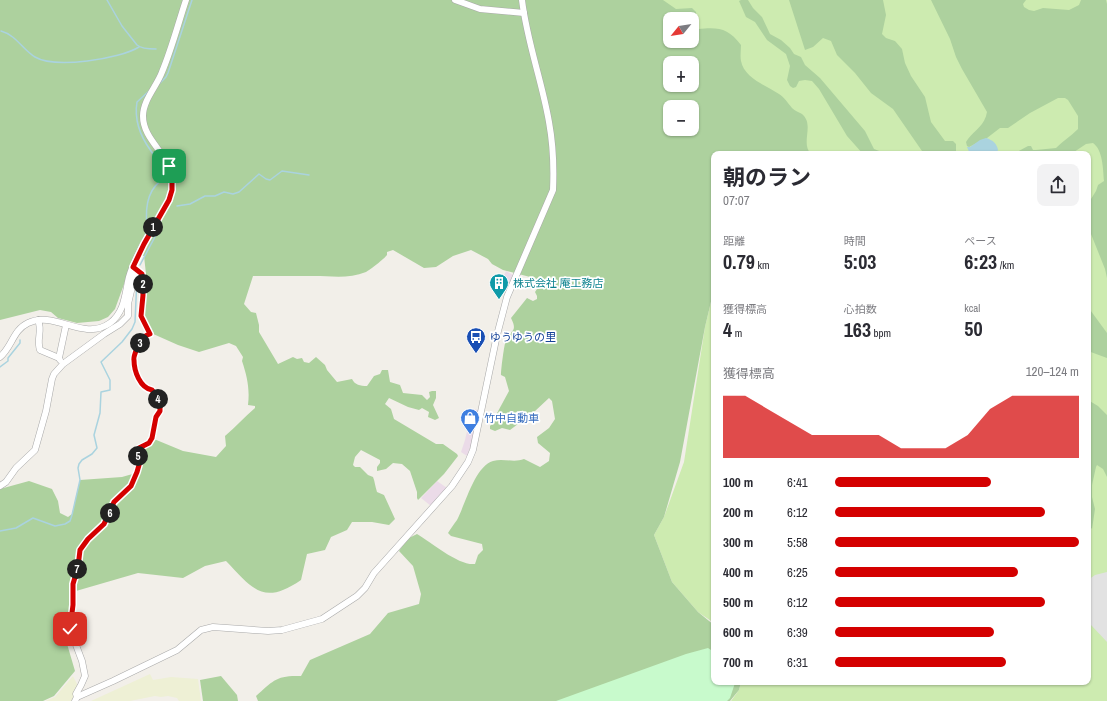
<!DOCTYPE html>
<html lang="ja">
<meta charset="utf-8">
<style>
body{margin:0;font-family:"Archivo Narrow","Noto Sans JP",sans-serif;background:#f2f2f3;color:#2b2b33;height:100vh;display:flex;flex-direction:column;font-size:15px;white-space:nowrap}
*{box-sizing:border-box;margin:0}
p{font-size:13px;color:#7c7c81}
.icon{flex:none;width:22px;height:22px;fill:none;stroke:currentColor;stroke-width:2;stroke-linecap:round;stroke-linejoin:round}
.map{position:relative;flex:1;overflow:hidden}
.side{position:absolute;left:711px;top:151px;width:380px;height:534px;display:flex;flex-direction:column;background:#fff;border-radius:8px;box-shadow:0 1px 3px #0004}
.side>*{flex:none}
.needle{width:26px;rotate:240deg}
.fabs{position:absolute;left:663px;top:12px;display:grid;gap:8px}
.fabs a{display:grid;place-items:center;width:36px;height:36px;border-radius:8px;background:#fff;box-shadow:0 1px 3px #0004;font-size:20px}
.pin{position:absolute;display:grid;place-items:center;width:34px;height:34px;color:#fff;margin:-17px;border-radius:8px;box-shadow:0 2px 6px #0006}
.km{position:absolute;width:20px;height:20px;margin:-10px;border-radius:50%;background:#222;color:#fff;font-size:11px;line-height:20px;text-align:center}
.round{display:grid;place-items:center;flex:none;width:42px;height:42px;border-radius:8px;background:#f2f2f3}
.summary{display:flex;align-items:center;justify-content:space-between;height:68px;padding:0 12px}
h1{font-size:22px;font-weight:700;line-height:30px}
.metrics{display:grid;grid-template-columns:repeat(3,1fr);gap:6px;height:68px;padding:4px 12px}
.metrics div{display:grid;align-content:center}
.metrics b{font-size:20px;font-weight:700}
.metrics small{font-size:11px;font-weight:400}
.metrics p{font-size:11px}
.chart{height:112px;padding:8px 12px}
.chart p{display:flex;justify-content:space-between}
.chart svg{width:100%;height:72px;margin-top:4px;fill:#d40000;opacity:.7}
ul{padding:0 12px;list-style:none;font-size:13px}
li{display:grid;grid-template-columns:64px 48px 1fr;align-items:center;height:30px}
li i{height:10px;border-radius:5px;background:#d40000}
.map>svg:first-child{display:block}
</style>
<div class="map">
<svg width="1107" height="701" viewBox="0 0 1107 701">
<rect width="100%" height="100%" fill="#f2efe9"/>
<g fill="#ebdbe8">
<path d="M506,271L513,275L507,290L499,287Z"/>
<path d="M472,409L478,410L472,443L467,456L461,452L465,440Z"/>
<path d="M437,481L447,488L431,506L421,498Z"/>
</g>
<g fill="#eef0d5">
<path d="M150,674L153,680L171,677L198,679L201,701H179L177,698L168,696L161,697L155,696L130,701H91Z"/>
<path d="M73,676L78,686L75,690L74,697L71,701H45L55,697Z"/>
</g>
<g fill="#cdebb0" fill-rule="evenodd">
<path d="M631,0H1107V448L1088,430V154H714L692,85V63H685ZM670,19H692V41H670Z"/>
<path d="M714,289V623L698,612L672,582L654,535L664,517L684,462L705,327Z"/>
<path d="M1088,441L1107,457V701H731L739,690L741,682H1088Z"/>
</g>
<g fill="#add19e" fill-rule="evenodd">
<path d="M0,0H663L676,9L692,8L696,12V23L698,29C719,27 728,28 741,45C741,50 740,56 741,61C744,78 767,86 779,94C784,97 788,103 792,108C795,111 799,112 802,114C815,125 800,143 811,154H714V289L705,327L680,462L664,517L654,535L672,582L698,612L714,625V682H741L739,690L730,701H258L256,696C273,681 276,675 301,676L310,660L370,634L388,613L419,604L421,594L413,566L399,551L407,539L417,534C432,543 459,566 475,564L478,555L483,550L482,544L451,536L448,533C451,528 454,524 457,520C465,505 475,466 493,461C503,458 514,463 524,459L540,467L549,461L550,453L538,443L537,437L549,428L555,419L552,401L549,398L534,412L510,430L502,428L495,431L490,429V426L495,420L496,415L509,391L505,377L501,375C501,369 504,345 506,340C511,329 518,332 511,318L527,298L533,301L537,299V296L535,292L539,286L538,281L534,278L503,270L492,264L488,259L471,250L453,256L436,267L424,268L393,250L387,252V255C384,259 370,270 366,272C349,279 332,276 314,276C294,276 273,276 253,276L244,304L251,312L256,313L259,325V332L278,364L293,357L297,359L302,358L304,362L309,363L316,357L325,365L327,370L337,382L352,379C355,385 360,386 367,386L374,376L380,374L382,370H388L390,382L400,385L403,393L422,395L427,400L430,397L429,392L432,391H436V398L433,405L439,418L435,420L428,417L429,412L422,408L419,410L408,407L389,398L385,404L391,409L394,419L436,444H443L457,454L458,456L444,474L418,500L417,498V492L410,471L402,464L393,463L386,469L377,471V467L380,463V460L361,450L355,457L353,465L355,467H360L368,475L373,477C375,482 375,486 377,492L384,495L395,519L389,525L372,522H352L347,530L331,537L325,550L307,554L301,580C263,606 253,589 226,561L205,566L183,578L138,573L76,591L65,637L75,671L54,696L43,701H0V489L29,481L52,489L58,501L60,513L68,517L72,514L80,480L122,477L136,473H141L140,450L154,439L183,451L216,457L226,446L225,436C236,427 244,417 255,408V406L248,405C250,389 247,376 242,361L243,357L236,346L229,343L199,352L178,345L151,333L143,313L146,274L144,256L135,254L115,309L108,317L99,321L77,323L58,318L51,312L40,310L0,320ZM670,19H692V41H670ZM670,63H692V85H670ZM670,107H692V129H670Z"/>
<path d="M741,0H748L753,8L762,17L770,34L781,40L790,48L794,54L801,57L805,65L820,78L865,131L874,149L887,154H863L847,136L819,89L812,81L805,80L799,81L796,87L793,88L790,86L787,80L790,66L786,54L767,40L755,22L746,17L739,1Z"/>
<path d="M789,0H883L886,15L882,34L886,38L895,41L902,49L905,63L911,76L925,97L931,122L945,141H953L956,144V154H926L922,151L893,109L871,93L855,73L837,55L831,41L823,38L813,47L805,50Z"/>
<path d="M931,0H1026L1023,4L1024,7L1029,10L1034,11L1043,8L1069,10L1079,5L1081,0H1106L1107,4V278L1105,269L1089,229L1090,213L1089,206L1091,199L1096,191L1098,185L1104,181C1103,169 1103,150 1093,143L1086,144L1071,154H1013L1028,146H1031L1033,150H1036L1056,148C1063,141 1071,136 1078,129V116L1068,100L1065,98H1058L1030,113L1008,128H1000L987,138L969,147L967,146L966,142L968,139C975,130 985,125 987,112L962,69L956,57L950,39Z"/>
<path d="M1088,307L1107,333V358L1088,351Z"/>
<path d="M1088,400L1098,406L1107,415V477L1103,469L1097,465L1096,467L1092,485V497L1095,509L1092,529L1088,524Z"/>
<path d="M221,676L237,695L238,701H203L200,680Z"/>
</g>
<path fill="#c8facc" d="M708,648L714,652V682H734L735,683L730,698L727,701H556L686,654Z"/>
<path fill="#e2e2e2" d="M1107,572V642L1091,625L1088,618V580L1095,575Z"/>
<path fill="#aad3df" d="M986,138C993,140 997,144 998,150L996,154H970L967,147H970L980,140Z"/>
<g fill="none" stroke-linecap="round" stroke-linejoin="round">
<g stroke="#aad3df" stroke-width="1.5">
<path d="M107,0L122,26L137,45C142,49 150,49 156,49"/>
<path d="M1,31C16,35 23,50 35,57C55,69 120,59 139,47"/>
<path d="M160,83L166,77L168,73L192,0"/>
<path d="M177,206L190,204L205,196H215L224,192L233,194L239,192L259,174L266,179L270,180L282,171L309,175"/>
<path d="M147,226C145,208 147,188 165,178C163,167 157,160 151,151C140,136 134,120 137,102L149,91"/>
<path d="M140,265L157,233"/>
<path d="M0,367L8,361V358L20,343V340"/>
<path d="M0,531L16,528L33,518L55,526L65,524L70,521L72,515L80,480L78,468L79,464L82,460L92,454L97,448L94,435L100,413L101,392L110,390V380L101,362L122,342L132,329L135,322L137,278"/>
</g>
<defs>
<g id="minor">
<path d="M455,0L480,9L524,13"/>
<path d="M38,320C43,332 36,338 40,350L59,358"/>
<path d="M0,357C12,347 13,330 28,323C55,310 83,342 110,323C125,312 125,293 129,277C134,259 145,241 154,225C163,210 174,196 172,178C170,154 143,141 143,116C143,100 157,86 162,72C172,48 178,24 186,0"/>
<path d="M60,360L59,358L66,325"/>
<path d="M0,486L6,482L16,468L35,450L46,411L52,379L54,374L63,364L104,334L120,324L128,316V304L136,270"/>
<path d="M77,697L76,694L81,685L85,676L82,661L70,629L73,605V584L78,567L80,550L88,539L104,524L114,502L131,487L137,472L139,465L137,453L139,448L149,443L152,438L156,417L160,411V401L152,390C140,388 134,371 134,360C133,356 139,342 142,339C143,337 147,335 150,334L141,316L143,295L142,274L133,267"/>
<path d="M75,701L77,697L113,681L177,650L201,630L213,627L268,631L282,630L322,619L357,596L365,588L374,573L452,486L468,462L473,450L497,335L507,297L553,190C554,168 553,144 549,122C542,81 527,42 522,0"/>
</g>
</defs>
<use href="#minor" stroke="#a9a9a9" stroke-width="7"/>
<use href="#minor" stroke="#fff" stroke-width="6"/>
</g>
<g fill="none" stroke-linecap="round" stroke-linejoin="round">
<defs>
<path id="route" d="M70,629L73,605V584L78,567L80,550L88,539L104,524L114,502L131,486L137,472L139,465L138,453L139,448L149,443L152,438L156,417L160,411V401L152,390C140,388 134,371 134,360C133,357 139,342 142,339C143,337 147,335 150,334L141,316L143,295L142,274L133,267L144,244L169,200L172,190V177L169,166"/>
</defs>
<use href="#route" stroke="#fff" stroke-width="8"/>
<use href="#route" stroke="#d40000" stroke-width="5"/>
</g>
<defs>
<symbol id="building-pin" viewBox="-11 -11 22 30"><path d="M0 17L-7.5 6A9.5 9.5 0 1 1 7.5 6Z" fill="#0f9aa8" stroke="#fff"/><path d="M-4-6H4V6H1V3H-1V6H-4ZM-2.5-4.3h1.7v1.8h-1.7ZM.8-4.3h1.7v1.8H.8ZM-2.5-1h1.7V.8h-1.7ZM.8-1h1.7V.8H.8Z" fill="#fff"/></symbol>
<symbol id="bus-pin" viewBox="-11 -11 22 30"><path d="M0 17L-7.5 6A9.5 9.5 0 1 1 7.5 6Z" fill="#1a4fb4" stroke="#fff"/><path d="M-5-6H5V4H4V6H2V4H-2V6H-4V4H-5ZM-3.5-4V0h7V-4ZM-3.5 1.2v1.5H-2V1.2ZM2 1.2v1.5H3.5V1.2Z" fill="#fff"/></symbol>
<symbol id="shop-pin" viewBox="-11 -11 22 30"><path d="M0 17L-7.5 6A9.5 9.5 0 1 1 7.5 6Z" fill="#3f7fe0" stroke="#fff"/><path d="M-5-2.5h2.3a2.7 3.5 0 0 1 5.4 0H5L5.5 6h-11ZM-1.5-2.5h3a1.5 2.3 0 0 0-3 0Z" fill="#fff"/></symbol>
</defs>
<g fill-rule="evenodd">
<use href="#building-pin" x="488" y="272" width="22" height="30"/>
<use href="#bus-pin" x="465" y="326" width="22" height="30"/>
<use href="#shop-pin" x="459" y="407" width="22" height="30"/>
</g>
<g text-anchor="middle" stroke-width="3.5" stroke-linejoin="round" paint-order="stroke">
<g font-size="11" fill="#0d838f" stroke="#fff" text-anchor="start">
<text x="513" y="287">株式会社 庵工務店</text>
</g>
<g font-size="11" fill="#164399" stroke="#fff" text-anchor="start">
<text x="490" y="341">ゆうゆうの里</text>
</g>
<g font-size="11" fill="#366cbe" stroke="#fff" text-anchor="start">
<text x="484" y="422">竹中自動車</text>
</g>
</g>
</svg>
<div class="fabs">
<a><svg class="needle" viewBox="-14 -14 28 28"><path d="M0-13l5 13h-10z" fill="#e53935"/><path d="M0 13l5-13h-10z" fill="#7c7c81"/></svg></a>
<a>+</a>
<a>−</a>
</div>
<div class="pin" style="left:169px;top:166px;background:#1e9e55"><svg class="icon" aria-label="arrive" viewBox="0 0 24 24"><path d="M6 21V4h12l-3 4 3 4H6"/></svg></div>
<div class="pin" style="left:70px;top:629px;background:#d93025"><svg class="icon" aria-label="check" viewBox="0 0 24 24"><path d="M5 12l5 5 9-10"/></svg></div>
<b class="km" style="left:153px;top:227px">1</b>
<b class="km" style="left:143px;top:284px">2</b>
<b class="km" style="left:140px;top:343px">3</b>
<b class="km" style="left:158px;top:399px">4</b>
<b class="km" style="left:138px;top:456px">5</b>
<b class="km" style="left:110px;top:513px">6</b>
<b class="km" style="left:77px;top:569px">7</b>
<section class="side">
<div class="summary"><div><h1>朝のラン</h1><p>07:07</p></div><a class="round"><svg class="icon" aria-label="share" viewBox="0 0 24 24"><path d="M12 15V3M7 8l5-5 5 5M5 13v7h14v-7"/></svg></a></div>
<div class="metrics">
<div><p>距離</p><b>0.79<small> km</small></b></div>
<div><p>時間</p><b>5:03</b></div>
<div><p>ペース</p><b>6:23<small> /km</small></b></div>
</div>
<div class="metrics">
<div><p>獲得標高</p><b>4<small> m</small></b></div>
<div><p>心拍数</p><b>163<small> bpm</small></b></div>
<div><p>kcal</p><b>50</b></div>
</div>
<div class="chart"><p><span>獲得標高</span>120–124 m</p>
<svg viewBox="0 0 160 44" preserveAspectRatio="none"><path d="M0 44V6L10 6L20 14L30 22L40 30L50 30L60 30L70 30L80 38L90 38L100 38L110 30L120 14L130 6L140 6L150 6L160 6V44z"/></svg>
</div>
<ul>
<li><b>100 m</b>6:41<i style="width:64%"></i></li>
<li><b>200 m</b>6:12<i style="width:86%"></i></li>
<li><b>300 m</b>5:58<i style="width:100%"></i></li>
<li><b>400 m</b>6:25<i style="width:75%"></i></li>
<li><b>500 m</b>6:12<i style="width:86%"></i></li>
<li><b>600 m</b>6:39<i style="width:65%"></i></li>
<li><b>700 m</b>6:31<i style="width:70%"></i></li>
</ul>
</section>
</div>
